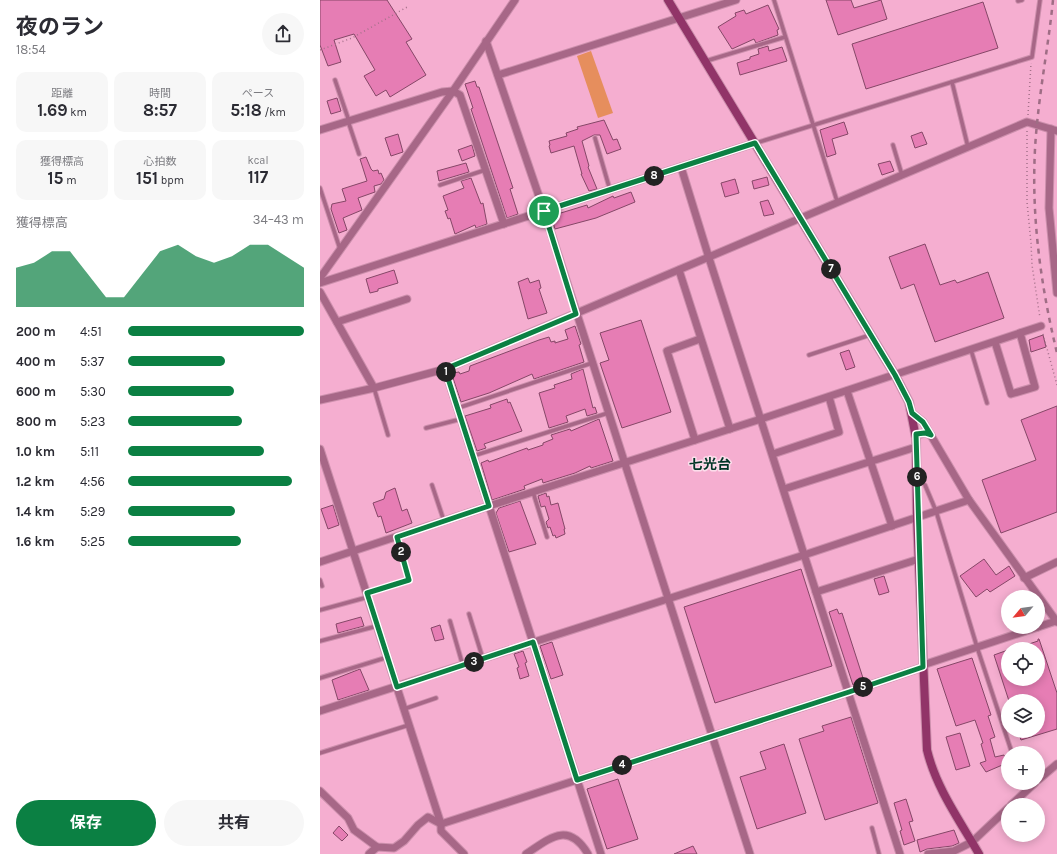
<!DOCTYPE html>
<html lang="ja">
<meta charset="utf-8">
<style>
body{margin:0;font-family:Karla,"Noto Sans JP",sans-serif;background:#f7f7f7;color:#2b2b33;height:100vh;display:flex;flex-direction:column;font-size:15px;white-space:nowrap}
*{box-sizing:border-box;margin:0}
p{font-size:13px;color:#7c7c81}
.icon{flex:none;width:22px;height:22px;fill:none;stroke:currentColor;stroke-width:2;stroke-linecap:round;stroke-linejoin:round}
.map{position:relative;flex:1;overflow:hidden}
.panel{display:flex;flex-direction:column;background:#fff;width:320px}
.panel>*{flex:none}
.needle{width:26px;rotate:241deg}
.tools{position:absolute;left:681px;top:590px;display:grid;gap:8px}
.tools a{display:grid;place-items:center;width:44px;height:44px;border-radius:50%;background:#fff;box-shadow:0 2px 10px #0003;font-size:20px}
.pin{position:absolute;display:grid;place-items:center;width:34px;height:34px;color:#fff;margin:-17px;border:2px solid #fff;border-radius:50%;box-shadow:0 1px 4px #0007}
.km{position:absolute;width:20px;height:20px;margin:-10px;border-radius:50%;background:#222;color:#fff;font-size:11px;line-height:20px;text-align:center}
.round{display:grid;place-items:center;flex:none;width:42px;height:42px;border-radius:21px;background:#f7f7f7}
.head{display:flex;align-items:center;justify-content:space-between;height:68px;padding:0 16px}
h1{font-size:22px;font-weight:700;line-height:30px}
.figures{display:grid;grid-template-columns:repeat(3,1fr);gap:6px;height:68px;padding:4px 16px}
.figures div{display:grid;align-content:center;border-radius:10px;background:#f7f7f7;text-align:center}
.figures b{font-size:17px;font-weight:700}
.figures small{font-size:11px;font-weight:400}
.figures p{font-size:11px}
.chart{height:112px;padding:8px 16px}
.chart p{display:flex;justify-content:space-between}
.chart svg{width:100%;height:72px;margin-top:4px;fill:#0b8043;opacity:.7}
.button{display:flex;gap:8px;margin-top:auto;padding:8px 16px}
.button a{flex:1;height:46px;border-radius:24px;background:#0b8043;color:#fff;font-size:16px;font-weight:700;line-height:46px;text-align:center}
.button a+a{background:#f7f7f7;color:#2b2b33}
ul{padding:0 16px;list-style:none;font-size:13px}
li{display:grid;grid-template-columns:64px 48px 1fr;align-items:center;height:30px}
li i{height:10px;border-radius:5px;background:#0b8043}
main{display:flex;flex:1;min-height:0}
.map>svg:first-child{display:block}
</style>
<main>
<section class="panel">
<div class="head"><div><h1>夜のラン</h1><p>18:54</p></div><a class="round"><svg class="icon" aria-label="share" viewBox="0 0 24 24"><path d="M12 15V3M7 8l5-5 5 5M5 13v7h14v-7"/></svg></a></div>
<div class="figures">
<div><p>距離</p><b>1.69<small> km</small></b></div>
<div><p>時間</p><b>8:57</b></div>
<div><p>ペース</p><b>5:18<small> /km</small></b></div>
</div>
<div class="figures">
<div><p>獲得標高</p><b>15<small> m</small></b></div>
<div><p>心拍数</p><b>151<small> bpm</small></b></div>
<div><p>kcal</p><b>117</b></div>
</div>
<div class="chart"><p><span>獲得標高</span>34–43 m</p>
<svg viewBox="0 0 160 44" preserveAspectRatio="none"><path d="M0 44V20L10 17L20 10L30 10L40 24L50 38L60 38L70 24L80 10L90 6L100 13L110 17L120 13L130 6L140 6L150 13L160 20V44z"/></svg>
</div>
<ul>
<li><b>200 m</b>4:51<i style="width:100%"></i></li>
<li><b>400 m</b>5:37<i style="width:55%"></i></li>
<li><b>600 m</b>5:30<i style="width:60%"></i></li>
<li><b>800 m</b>5:23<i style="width:65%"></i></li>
<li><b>1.0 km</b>5:11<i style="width:77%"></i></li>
<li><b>1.2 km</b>4:56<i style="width:93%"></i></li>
<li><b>1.4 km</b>5:29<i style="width:61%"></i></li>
<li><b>1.6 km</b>5:25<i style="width:64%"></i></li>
</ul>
<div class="button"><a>保存</a><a>共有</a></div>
</section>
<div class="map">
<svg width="737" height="854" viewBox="0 0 737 854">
<rect width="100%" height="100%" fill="#f5aed0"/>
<path fill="#e68e5d" d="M271,51L293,113L278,118L257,56Z"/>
<g fill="#e67db4" stroke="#854767">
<path d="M0,0H67L92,39L86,42L106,75L70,97L66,90L56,96L44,76L55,70L34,34L14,40L21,62L8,66L0,45Z"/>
<path d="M506,0H531L534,8L561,0L567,19L518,35Z"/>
<path d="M663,2L678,48L546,89L532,44Z"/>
<path d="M448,5L459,29L457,30L458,35L436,43L434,39L412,49L398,27L416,16L415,13L424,10L426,14Z"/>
<path d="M448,46L449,51L462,47L467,61L420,75L417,63L430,59V57L439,54L438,49Z"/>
<path d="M155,81L157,87H159L193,188L190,189L198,214L187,218L151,109L153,108L145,84Z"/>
<path d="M17,98L21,111L11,114L7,101Z"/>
<path d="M284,120L293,140L297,139L301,149L287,154L280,135H274L262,141L269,166L268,167L277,189L269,191L261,174H262L254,146L231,153L229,146L230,145L229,141L247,136L246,133L258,129L257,127Z"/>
<path d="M524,122L528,134L512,139L516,154L507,157L500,130Z"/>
<path d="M602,132L607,144L595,148L591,136Z"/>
<path d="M78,134L83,152L71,156L65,138Z"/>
<path d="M152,145L155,156L142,161L138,150Z"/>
<path d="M46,157L51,169L53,171L58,170L59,174L61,173L64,180L61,184L54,186L55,192L38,198L42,210L23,218L27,230L19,233L11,209L12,204L26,201L22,189L47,181L40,159Z"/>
<path d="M570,161L574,171L562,175L558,164Z"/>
<path d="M146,163L149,172L119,181L117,171Z"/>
<path d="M447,177L449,185L434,189L432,181Z"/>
<path d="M151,178L161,204L163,203L167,224L156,228L155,225L135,234L130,218L128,219L125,211L128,210L123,196L144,188L141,181Z"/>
<path d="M415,179L419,193L405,197L401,183Z"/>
<path d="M311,192L315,202L276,218L235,229L231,216L267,205L268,208L293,196L294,198Z"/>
<path d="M448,200L454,214L444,216L440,202Z"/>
<path d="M605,244L620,285L635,280L637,283L668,272L684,318L615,342L594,284L581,289L569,257Z"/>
<path d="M74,270L78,283L58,289V291L50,293L46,279Z"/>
<path d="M208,278L210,283L219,280L221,288L219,289L227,313L208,319L198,282Z"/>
<path d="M321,320L351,412L302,428L280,363L289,360L280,333Z"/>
<path d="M255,326L261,344L259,345L264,362L214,379L212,374L169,393L141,402L132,375L133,373L139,372L140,374L149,371L150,366L219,340L229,337L231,342L235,341V343L248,339L245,330Z"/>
<path d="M723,335L726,347L711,352L709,340Z"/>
<path d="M529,350L535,367L526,370L520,353Z"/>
<path d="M263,369L273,408L275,407L277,413L267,416L265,409L246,416L248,422L229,428L219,393L235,388L234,385L252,379L251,374Z"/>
<path d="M187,399L188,403L190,402L202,431L164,444L166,448L157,451L145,416L171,408L170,405Z"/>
<path d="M737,406V512L681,533L662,480L716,460L701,420Z"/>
<path d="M279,419L293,461L271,468L270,466L255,473L223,483L222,479L204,486L205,489L172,500L161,463L168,460L169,462L207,448L208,450L223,445V443L233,439L231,435L250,429L251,431Z"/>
<path d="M75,488L82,511L87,509L92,523L66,533L61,516L58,517L53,503L64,499L66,492Z"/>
<path d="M226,493L227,497L229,496L231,505L238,503L245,529H244L245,534L236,538L235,535L233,536L230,527L228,528L226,522L229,519L225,506L221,507L218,496Z"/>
<path d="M200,501L216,544L189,552L176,513L179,508Z"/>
<path d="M13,505L19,525L8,529L1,509Z"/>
<path d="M664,559L676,575L689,566L695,576L670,592L667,589L656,597L640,576Z"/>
<path d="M481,569L512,666L395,703L364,607Z"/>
<path d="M564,576L569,592L559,595L554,579Z"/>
<path d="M517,609L519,614L522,613L543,678V682L533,685L509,612Z"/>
<path d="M41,617L44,626L18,633L16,624Z"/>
<path d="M120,625L124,639L115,641L111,628Z"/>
<path d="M718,639H719L737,693V729L701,740L698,731H718V701H689L674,655L688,650V679H718V649H697V648L718,641Z"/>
<path d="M232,642L243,675L231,679L220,646Z"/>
<path d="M203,651L207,662L205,663L209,676L200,679L197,668L199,667L194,654Z"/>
<path d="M652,658L671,715L668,716L675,737L670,739L675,757L684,755L687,763L666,772L660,763L666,761L661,744L663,743L655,720L636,726L617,669Z"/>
<path d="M40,669L49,690L18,700L12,680Z"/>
<path d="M531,717L558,803L505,820L479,739L504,731L502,726Z"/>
<path d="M640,733L650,766L636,770L626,737Z"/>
<path d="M464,744L486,813L437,829L420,777L446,769L440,752Z"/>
<path d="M298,779L318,839L287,849L267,789Z"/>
<path d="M586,799L593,821L589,822L595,841L584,845L580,831L582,830L574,803Z"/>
<path d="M19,826L28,835L22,841L13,833Z"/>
<path d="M634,830L639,843L632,846L607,849L600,852L597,840Z"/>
<path d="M373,846L377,854H354Z"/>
</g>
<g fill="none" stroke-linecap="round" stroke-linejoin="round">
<defs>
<g id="lane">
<path d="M454,0L517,201"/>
<path d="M698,1L702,0"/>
<path d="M386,61L465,37"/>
<path d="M15,80L29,121"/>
<path d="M632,82L648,147"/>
<path d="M28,121L39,154"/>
<path d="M275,138L290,190"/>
<path d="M436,143L712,57L720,0"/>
<path d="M573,145L582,175"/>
<path d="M120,185L165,170"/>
<path d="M0,188L20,249"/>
<path d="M651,350L667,403"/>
<path d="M489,355L550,335"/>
<path d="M54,388L68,435"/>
<path d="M138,408L272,363"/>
<path d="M106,428L141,419"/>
<path d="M153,456L288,413"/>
<path d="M112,485L124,521"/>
<path d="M605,485L616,511L657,647L692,753"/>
<path d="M213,492L227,537"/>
<path d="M0,580L2,586"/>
<path d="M47,593L89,580L77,537"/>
<path d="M0,610L48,597"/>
<path d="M149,614L163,659"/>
<path d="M130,621L143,666"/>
<path d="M0,641L57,626"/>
<path d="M0,678L68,657"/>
<path d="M84,709L116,698"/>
<path d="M0,753L89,725"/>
<path d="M702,783L705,792"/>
<path d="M552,828L559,854"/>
</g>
<g id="street">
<path d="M166,41L224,211L430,854"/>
<path d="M178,75L416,0"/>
<path d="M731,129L729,208L737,293"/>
<path d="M0,130L122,92L133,91L140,95L184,224"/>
<path d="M361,167L389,258L580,854"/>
<path d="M359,270L410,429"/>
<path d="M0,278L133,91L195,0"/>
<path d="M0,283L435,143"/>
<path d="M0,292L54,388"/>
<path d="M17,322L87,299"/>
<path d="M675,342L691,394L715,387L700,333"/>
<path d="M125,369L281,854"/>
<path d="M527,391L572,526"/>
<path d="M0,400L54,388L125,369L707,122L737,131"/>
<path d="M592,413L603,422L649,500L737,622"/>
<path d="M596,435L605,433L611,435"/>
<path d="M375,440L347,351L380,339"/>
<path d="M0,449L121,824V831L144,854"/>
<path d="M453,454L519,432L509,397"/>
<path d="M464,489L596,447"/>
<path d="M0,562L169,506L441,419L721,326"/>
<path d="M704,578L737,562"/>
<path d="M496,592L599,559"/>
<path d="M718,627L736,621"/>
<path d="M603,665L718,627"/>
<path d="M0,711L484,555L649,500"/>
<path d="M718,780L737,764"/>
<path d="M0,791L28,818L34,830L57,847L74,848L84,841L98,825L108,817L121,824L529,692L603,667"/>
<path d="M691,805L715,783"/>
<path d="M49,854L57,847"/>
<path d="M206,854C230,838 248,821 268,854"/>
<path d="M608,854L634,851L652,842L688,808"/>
</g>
<path id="secondary" d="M348,0L575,375L589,402L596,438L597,518L607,750C616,788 640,821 659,854"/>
</defs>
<use href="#lane" stroke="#cc8fac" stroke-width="5.5"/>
<use href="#street" stroke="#cc8fac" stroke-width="9"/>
<use href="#secondary" stroke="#cc8fac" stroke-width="10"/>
<g stroke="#a4718a" stroke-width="1.5" stroke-dasharray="1 3" stroke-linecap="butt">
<path d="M0,50L32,38L89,6"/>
<path d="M708,115L711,63"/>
<path d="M707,131V202L711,243L712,265L720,318"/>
<path d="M723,334L737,385"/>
</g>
<use href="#lane" stroke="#a76787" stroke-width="3.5"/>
<use href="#street" stroke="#a76787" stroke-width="7"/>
<use href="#secondary" stroke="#913468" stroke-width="8"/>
<path stroke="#9f6d85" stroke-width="2.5" stroke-dasharray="5 5" stroke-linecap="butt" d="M733,0C729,41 721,82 717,124C709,200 719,279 737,353"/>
</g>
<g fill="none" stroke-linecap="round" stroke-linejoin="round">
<defs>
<path id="route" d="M435,143L575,375L589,402L592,413L603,422L611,435L605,433L596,434L603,667L529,692L257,780L213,642L77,687L47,593L89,580L77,537L169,506L125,369L256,314L224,211Z"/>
</defs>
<use href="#route" stroke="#fff" stroke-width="8"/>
<use href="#route" stroke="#0b8043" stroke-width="5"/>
</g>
<g text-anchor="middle" stroke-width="3" stroke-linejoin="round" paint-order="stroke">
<g font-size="14" font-weight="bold" fill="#003526" stroke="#fcddeb">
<text x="390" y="469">七光台</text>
</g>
</g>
</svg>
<div class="tools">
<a><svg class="needle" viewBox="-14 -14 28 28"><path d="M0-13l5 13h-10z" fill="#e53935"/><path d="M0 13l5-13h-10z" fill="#7c7c81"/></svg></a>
<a><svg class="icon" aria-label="locate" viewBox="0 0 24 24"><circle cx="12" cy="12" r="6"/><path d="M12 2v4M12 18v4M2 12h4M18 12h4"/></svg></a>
<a><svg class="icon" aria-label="layers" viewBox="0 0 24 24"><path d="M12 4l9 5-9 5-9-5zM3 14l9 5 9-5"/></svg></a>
<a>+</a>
<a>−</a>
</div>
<div class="pin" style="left:224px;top:211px;background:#1e9e55"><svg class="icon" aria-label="arrive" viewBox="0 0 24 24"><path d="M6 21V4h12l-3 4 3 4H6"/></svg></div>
<b class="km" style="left:126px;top:372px">1</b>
<b class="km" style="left:81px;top:552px">2</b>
<b class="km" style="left:154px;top:662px">3</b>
<b class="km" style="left:302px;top:765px">4</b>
<b class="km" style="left:543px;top:687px">5</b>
<b class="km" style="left:597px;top:477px">6</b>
<b class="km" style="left:511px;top:269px">7</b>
<b class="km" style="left:334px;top:176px">8</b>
</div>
</main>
